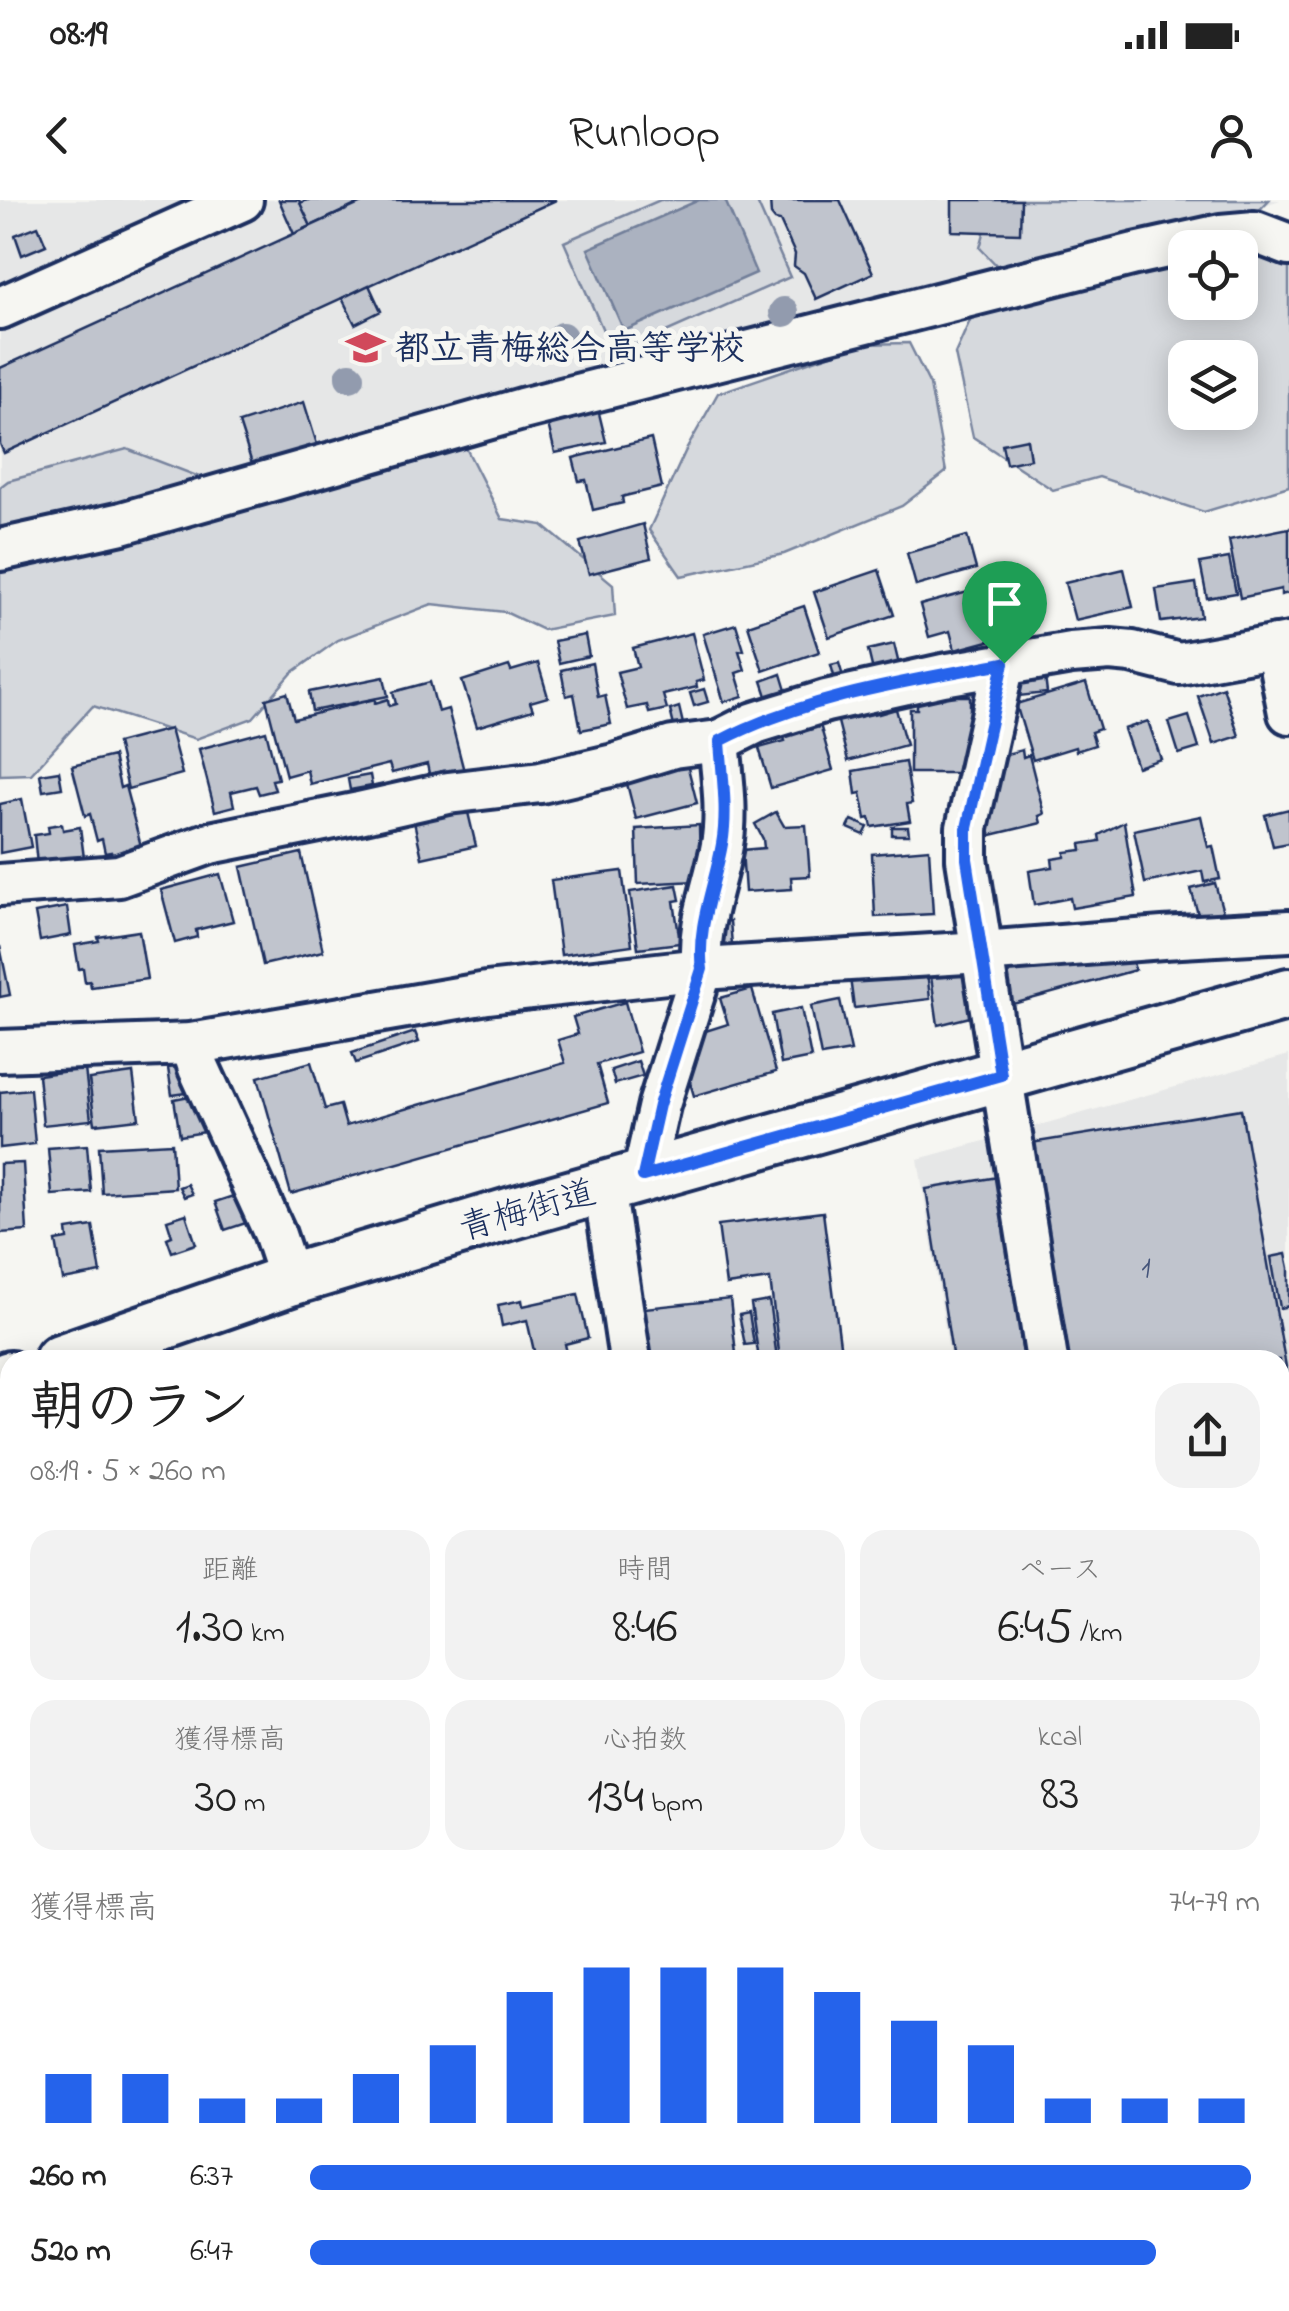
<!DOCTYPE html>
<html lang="ja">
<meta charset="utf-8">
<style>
body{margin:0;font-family:"Indie Flower","Klee One",sans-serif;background:#f2f2f2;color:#222;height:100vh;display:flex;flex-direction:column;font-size:38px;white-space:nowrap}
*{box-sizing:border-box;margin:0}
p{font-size:32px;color:#767676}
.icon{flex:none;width:55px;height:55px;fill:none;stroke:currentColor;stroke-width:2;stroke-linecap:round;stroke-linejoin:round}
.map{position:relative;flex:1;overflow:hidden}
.drawer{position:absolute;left:0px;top:1150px;width:1290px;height:962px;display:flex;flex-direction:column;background:#fff;border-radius:30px 30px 0 0;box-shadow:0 5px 25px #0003}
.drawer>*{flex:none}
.controls{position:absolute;left:1168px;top:30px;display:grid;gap:20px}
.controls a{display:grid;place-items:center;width:90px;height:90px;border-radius:20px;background:#fff;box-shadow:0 5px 25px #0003;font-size:50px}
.pin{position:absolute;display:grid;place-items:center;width:85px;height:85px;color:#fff;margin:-102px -42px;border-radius:50% 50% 50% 0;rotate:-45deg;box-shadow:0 0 10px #0007}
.pin .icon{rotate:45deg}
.round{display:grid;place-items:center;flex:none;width:105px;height:105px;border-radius:30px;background:#f2f2f2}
.overview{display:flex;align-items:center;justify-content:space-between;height:170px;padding:0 30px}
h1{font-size:55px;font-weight:600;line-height:75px}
.stats{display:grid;grid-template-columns:repeat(3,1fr);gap:15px;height:170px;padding:10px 30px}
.stats div{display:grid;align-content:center;border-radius:25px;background:#f2f2f2;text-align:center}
.stats b{font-size:50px;font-weight:600}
.stats small{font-size:28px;font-weight:400}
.stats p{font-size:28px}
.chart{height:280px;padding:20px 30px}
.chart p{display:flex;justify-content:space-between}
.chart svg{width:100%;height:180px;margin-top:10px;stroke:#2563eb;stroke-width:6}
ul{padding:0 30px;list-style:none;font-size:32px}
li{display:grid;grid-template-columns:160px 120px 1fr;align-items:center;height:75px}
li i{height:25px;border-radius:12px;background:#2563eb}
.status{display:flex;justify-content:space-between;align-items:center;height:70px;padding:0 50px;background:#fff;direction:ltr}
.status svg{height:28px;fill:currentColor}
header{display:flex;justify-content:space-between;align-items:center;height:130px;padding:0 30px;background:#fff;font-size:45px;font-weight:600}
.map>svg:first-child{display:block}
</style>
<div class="status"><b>08:19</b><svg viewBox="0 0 49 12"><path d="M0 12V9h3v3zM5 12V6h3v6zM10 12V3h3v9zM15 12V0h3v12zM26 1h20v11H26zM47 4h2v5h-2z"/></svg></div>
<header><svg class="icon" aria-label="back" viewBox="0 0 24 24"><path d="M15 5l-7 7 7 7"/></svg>Runloop<svg class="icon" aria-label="person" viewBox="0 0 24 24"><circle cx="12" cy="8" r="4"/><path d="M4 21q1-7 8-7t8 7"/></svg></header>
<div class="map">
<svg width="1289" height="2111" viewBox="0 0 1289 2111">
<rect width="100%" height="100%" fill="#f6f6f2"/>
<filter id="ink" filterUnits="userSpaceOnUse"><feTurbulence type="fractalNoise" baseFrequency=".01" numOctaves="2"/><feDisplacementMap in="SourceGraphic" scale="20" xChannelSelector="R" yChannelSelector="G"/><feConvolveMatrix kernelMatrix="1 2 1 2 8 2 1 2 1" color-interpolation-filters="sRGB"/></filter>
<g filter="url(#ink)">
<g fill="#e6e7e7">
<path d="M0,0H1280L1165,39L0,340Z"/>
<path d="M1289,855V1283L1280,1284V1160H1059L1022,930Z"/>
<path d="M999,937L1035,1160H950L918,959Z"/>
<path d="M10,1240V1534L0,1487V1243Z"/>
<path d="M1289,1317V1907L1285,1908H1280V1318Z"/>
<path d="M1289,2053V2111H1236L1232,2103L1280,2102V2056Z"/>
</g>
<g fill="#d6d9dd" stroke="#78849e" stroke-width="2.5" fill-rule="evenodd">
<path d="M660,0H756L790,77L614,155L564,42Z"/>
<path d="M993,0H1269L1247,23L1289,31V286L1204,312L1099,277L1053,290L973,237L955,154L975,109L1003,72L980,48ZM1185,48H1240V102H1185ZM1185,158H1240V212H1185Z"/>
<path d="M909,143L930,185L946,272L902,306L784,354L681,376L649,330L685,252L718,193L861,144Z"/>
<path d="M462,240L502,319L542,325L613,384L615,416L543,430L505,412L432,404L338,440L292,473L253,518L196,539L93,506L31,574L0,575V287L8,281L127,249L202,278L276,286Z"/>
</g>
<path fill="#abb2c0" stroke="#717e99" stroke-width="2.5" d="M699,0H725L756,73L624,131L588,49Z"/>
<g fill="#c0c4cd" stroke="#1b2f5e" stroke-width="2.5">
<path d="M279,0H299L311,26L294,34Z"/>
<path d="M307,0H358L360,3L311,26L300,3Z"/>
<path d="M368,0H556L4,253L0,244V168Z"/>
<path d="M770,0H840L873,73L816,99L804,73L794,66L795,54L780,21L775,20L771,15Z"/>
<path d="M952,0H1021L1020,33L952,31Z"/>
<path d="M38,26L46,45L22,55L15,35Z"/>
<path d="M369,85L381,111L355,124L342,98Z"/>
<path d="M304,202L319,251L254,270L239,223Z"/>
<path d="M598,209L606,242L555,253L547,220Z"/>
<path d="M651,239L662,287L625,296L622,297L623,303L593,310L586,280L579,281L573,258Z"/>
<path d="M1027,239L1030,259L1006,264L1002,244Z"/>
<path d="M643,324L651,358L589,374L580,342Z"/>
<path d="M1289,328V393L1281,395V389L1240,398L1229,340Z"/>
<path d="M967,336L976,369L916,386L907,353Z"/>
<path d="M1229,358L1236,393L1207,398L1200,363Z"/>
<path d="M1124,369L1133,407L1075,420L1065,383Z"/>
<path d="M879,370L894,415L829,437L814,392Z"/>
<path d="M1196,383L1201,417L1161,422L1156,389Z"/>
<path d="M979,389L992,440L955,450L950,431L929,437L920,405Z"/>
<path d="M804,406L819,452L763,471L748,425Z"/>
<path d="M736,424L744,450L739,451L745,470L736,473L743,496L724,502L703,434Z"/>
<path d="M692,433L704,480L696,482L697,487L663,495L667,509L649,513L647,505L627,509L617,472L638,467L633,448Z"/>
<path d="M585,435L589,456L559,463L554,441Z"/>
<path d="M894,444L900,469L874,475L868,450Z"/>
<path d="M538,463L548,497L530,502L533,510L477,527L462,481L509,466L511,471Z"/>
<path d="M592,463L598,497L605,495L611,524L581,530L574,494L566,496L561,470Z"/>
<path d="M839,463L844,480L836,483L831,465Z"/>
<path d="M1044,469L1047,493L1019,496L1016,473Z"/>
<path d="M781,474L788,497L769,502L762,481Z"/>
<path d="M384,477L388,496L312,511L309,492Z"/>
<path d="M430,482L438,512L448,509L466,579L430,578L427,564L392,573L389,564L310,584L307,570L286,576L266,499L287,493L294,519L375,499V503L388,499L389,506L396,504L393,492Z"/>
<path d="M1086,483L1100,529L1091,532L1095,545L1076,551L1075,547L1033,560L1016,504Z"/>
<path d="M1223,487L1239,536L1214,544L1198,496Z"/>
<path d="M704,489L708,502L694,506L690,493Z"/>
<path d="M917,496H970V557L965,573H910V509H917Z"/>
<path d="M876,503L879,514L896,509L906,545L848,561L836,514Z"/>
<path d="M679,507L683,524L674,526L670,510Z"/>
<path d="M1189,516L1199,548L1179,554L1169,522Z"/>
<path d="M819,521L833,570L771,588L759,548L785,541L781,528Z"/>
<path d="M1148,521L1161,559L1137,567L1124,529Z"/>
<path d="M170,529L182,574L128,589L117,543Z"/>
<path d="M266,531L278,579L272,580L275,590L259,594L256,586L231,592L234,606L215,611L199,549Z"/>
<path d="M1022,550L1023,557L1029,555L1044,614L1039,616L1041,623L987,636L984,614L998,556Z"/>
<path d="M113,556L120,588L125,586L142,650L112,657L111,652L105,653L102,639L97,641L90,614L85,616L72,566Z"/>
<path d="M686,560L697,603L636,619L625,576Z"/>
<path d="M905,562L912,603L907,604L910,621L872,627L870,618L866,619L861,593L856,594L853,571Z"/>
<path d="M59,571L62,588L43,591L40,574Z"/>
<path d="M370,575L372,586L350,590L348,579Z"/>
<path d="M22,599L31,647L0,653V604Z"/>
<path d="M466,604L476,646L422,658L413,617Z"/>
<path d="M1289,609V643L1273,646L1265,615Z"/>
<path d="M776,612L784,626L806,625L810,676L791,677L792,689L745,692L742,650L764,648L763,639L755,624Z"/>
<path d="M1201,616L1208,647L1213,646L1220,679L1204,682L1202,671L1145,683L1134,630Z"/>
<path d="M852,620L868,627L864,635L848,628Z"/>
<path d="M1124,622L1136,697L1072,708L1070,698L1034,705L1029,671L1053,667L1052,659L1065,657V652L1082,650L1081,644L1100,641L1099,635Z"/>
<path d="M62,624L63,630L80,627L84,658L37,664L34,635L49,633L48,626Z"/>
<path d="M699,625L700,668L697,681L638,684L636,629Z"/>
<path d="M892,627H908L909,635H892Z"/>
<path d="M929,649L933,714L875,717L872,654Z"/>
<path d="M301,653L323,751L263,765L241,667Z"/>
<path d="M622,671L632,745L561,755L551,680Z"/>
<path d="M220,674L233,721L196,730L197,737L175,743L161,690Z"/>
<path d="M1215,683L1223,712L1199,718L1191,689Z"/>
<path d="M677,685L680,700L674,701L680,743L638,748L630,692Z"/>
<path d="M67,707L71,735L40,741L35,713Z"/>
<path d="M730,721L732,745L717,746L716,722Z"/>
<path d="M139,731L147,779L91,787L90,781L85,782L83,768L79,769L75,745L99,741L98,737Z"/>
<path d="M0,746L10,795L0,797Z"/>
<path d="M1131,754L1135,770L1013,804L1002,765Z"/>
<path d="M968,766L973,800L968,801L970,817L938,825L930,770Z"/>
<path d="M927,770L930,799L854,808L850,778Z"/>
<path d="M752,789L776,872L694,896L685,865L696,834L728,824L720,798Z"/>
<path d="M840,800L851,851L821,856L811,806Z"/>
<path d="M625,802L639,852L597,864L608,903L291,994L258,877L311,862L325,909L340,905L346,926L565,863L558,840L578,834L573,817Z"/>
<path d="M801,808L811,858L781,864L772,814Z"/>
<path d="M415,832L419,842L356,863L352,853Z"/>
<path d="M638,861L643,876L615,884L611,870Z"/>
<path d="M189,864L194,892L172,895L168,868Z"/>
<path d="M85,869L91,920L43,925L38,875Z"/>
<path d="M133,873L139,919L95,924L89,879Z"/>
<path d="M30,889L35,944L0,948V892Z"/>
<path d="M200,894L205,932L180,936L174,899Z"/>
<path d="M1241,909L1289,1184V1253L1280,1254V1160H1064L1031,943Z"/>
<path d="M172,943L175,988L102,993L99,947Z"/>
<path d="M87,945L91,992L52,995L48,948Z"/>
<path d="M23,963L27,1031L0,1033V964Z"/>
<path d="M1004,976L1028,1134L1020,1135L1024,1160H953L926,989Z"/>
<path d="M187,984L192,994L184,997L179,987Z"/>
<path d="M242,993L252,1021L225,1030L215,1002Z"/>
<path d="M823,1012L842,1160H780L770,1079L726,1085L718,1025Z"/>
<path d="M186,1014L196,1044L172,1052L167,1038L172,1036L167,1020Z"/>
<path d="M93,1026L101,1073L63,1080L56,1041L68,1039L67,1030Z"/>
<path d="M1286,1054L1289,1068V1106L1280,1108L1271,1057Z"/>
<path d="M578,1094L588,1138L565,1144L567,1153H563L564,1160H536L527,1120L502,1126L498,1105L522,1100L523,1106Z"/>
<path d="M730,1099L736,1154L684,1160H650L644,1108Z"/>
<path d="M769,1101L777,1158L759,1160L751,1104Z"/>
<path d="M749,1113L754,1144L745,1145L739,1115Z"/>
<path d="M1289,1327V1365L1280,1367V1328Z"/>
<path d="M1289,1365V1680L1280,1682V1367Z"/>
<path d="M10,1418V1476L0,1448V1422Z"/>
<path d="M10,1648V1706H6L0,1678V1650Z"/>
<path d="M8,1780L10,1846L0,1848V1781Z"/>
<path d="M6,1938L10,1959V1980L0,1982V1940Z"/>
<path d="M5,2039L10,2063V2100L0,2102V2040Z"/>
<path d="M1282,2060L1289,2076V2091L1286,2093L1287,2096L1280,2099V2061Z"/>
<path d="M26,2102H76L77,2108L62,2111H28Z"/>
<path d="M82,2102H175L176,2108L167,2111H120L118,2105L97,2111H84Z"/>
<path d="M932,2102H937L941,2111H914Z"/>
<path d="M1201,2102H1229L1234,2111H1186Z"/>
<path d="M1234,2102H1273L1253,2111H1238Z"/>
</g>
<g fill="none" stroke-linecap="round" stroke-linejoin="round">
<defs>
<g id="minor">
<path d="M0,108L242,0"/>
<path d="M0,350L122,323L522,209L1135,54L1221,35L1255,32L1289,45"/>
<path d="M1276,446L1289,513"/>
<path d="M1004,463L967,628V659L1047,1160"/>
<path d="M0,685L119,676L210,643L359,613L448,593L541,582L614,565L673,547L719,541L755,523L826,501L943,475L1071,453L1110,450L1132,452L1179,464L1289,444"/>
<path d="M191,844L199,868L274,1032L290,1080"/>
<path d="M0,851L191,844L487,793L702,769L982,752L1163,738L1289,731"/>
<path d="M643,976L659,905L702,769C696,728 715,685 722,645C728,611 722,575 719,541"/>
<path d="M604,987L630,1160"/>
<path d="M1280,1301L1289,1299"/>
<path d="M0,1628L10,1625"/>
<path d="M1280,1971L1289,1992"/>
<path d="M1280,2039L1289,2035"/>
<path d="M193,2102L196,2111"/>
<path d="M1089,2111L1111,2102"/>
</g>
<g id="major">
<path d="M60,1160L290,1080L516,1012L1289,794"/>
<path d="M0,1181L10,1177"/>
</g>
</defs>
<use href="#minor" stroke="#1b2f5e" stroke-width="48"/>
<use href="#major" stroke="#1b2f5e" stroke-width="58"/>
<use href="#minor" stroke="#f6f6f2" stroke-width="40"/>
<use href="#major" stroke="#f6f6f2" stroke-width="50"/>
</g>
<g fill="#929bae">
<circle cx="784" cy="112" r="15"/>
<circle cx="562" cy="137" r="15"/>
<circle cx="350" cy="177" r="15"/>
</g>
</g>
<g fill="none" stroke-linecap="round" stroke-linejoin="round" filter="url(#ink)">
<defs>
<path id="route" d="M1004,463L967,628V659L1001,875L643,976L659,905L702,769C696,728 715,685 722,644C728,611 722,575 720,541C807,496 909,481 1004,463Z"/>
</defs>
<use href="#route" stroke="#fff" stroke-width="20"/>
<use href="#route" stroke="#2563eb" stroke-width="12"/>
</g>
<defs>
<symbol id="school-bare" viewBox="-9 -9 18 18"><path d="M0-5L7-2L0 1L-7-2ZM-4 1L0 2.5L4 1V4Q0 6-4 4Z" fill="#d1495b" stroke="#f6f6f2" stroke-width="2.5" paint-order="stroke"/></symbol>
</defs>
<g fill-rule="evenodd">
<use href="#school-bare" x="338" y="120" width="55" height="55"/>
</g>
<g text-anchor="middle" stroke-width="10" stroke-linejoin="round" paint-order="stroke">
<g font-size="30" fill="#44547a">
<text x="1146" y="1077">1</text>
</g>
<g font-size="35" font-weight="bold" fill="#1b2f5e" stroke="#f6f6f2" text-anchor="start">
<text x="395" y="159">都立青梅総合高等学校</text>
</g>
<g font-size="35" fill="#1b2f5e" stroke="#f6f6f2">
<text transform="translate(527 1009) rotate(-16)" y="12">青梅街道</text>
</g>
</g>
</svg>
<div class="controls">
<a><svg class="icon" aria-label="locate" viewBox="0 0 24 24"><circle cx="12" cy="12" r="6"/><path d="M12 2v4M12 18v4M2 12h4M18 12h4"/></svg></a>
<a><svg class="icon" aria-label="layers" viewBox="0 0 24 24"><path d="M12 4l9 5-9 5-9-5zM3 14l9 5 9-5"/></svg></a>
</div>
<div class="pin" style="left:1004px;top:463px;background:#1e9e55"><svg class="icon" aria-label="arrive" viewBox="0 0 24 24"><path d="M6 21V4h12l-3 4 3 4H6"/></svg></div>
<section class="drawer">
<div class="overview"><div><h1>朝のラン</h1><p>08:19 · 5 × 260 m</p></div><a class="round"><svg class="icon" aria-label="share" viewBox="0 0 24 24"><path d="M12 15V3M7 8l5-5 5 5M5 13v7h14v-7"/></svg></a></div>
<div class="stats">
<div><p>距離</p><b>1.30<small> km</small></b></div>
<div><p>時間</p><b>8:46</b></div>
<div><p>ペース</p><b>6:45<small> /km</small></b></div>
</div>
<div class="stats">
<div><p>獲得標高</p><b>30<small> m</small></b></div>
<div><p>心拍数</p><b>134<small> bpm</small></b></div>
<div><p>kcal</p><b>83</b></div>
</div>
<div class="chart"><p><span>獲得標高</span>74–79 m</p>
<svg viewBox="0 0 160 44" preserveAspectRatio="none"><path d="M5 44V32M15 44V32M25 44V38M35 44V38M45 44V32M55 44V25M65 44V12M75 44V6M85 44V6M95 44V6M105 44V12M115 44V19M125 44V25M135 44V38M145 44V38M155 44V38"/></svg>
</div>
<ul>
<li><b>260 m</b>6:37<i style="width:99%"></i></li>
<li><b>520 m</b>6:47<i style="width:89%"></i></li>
</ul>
</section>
</div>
